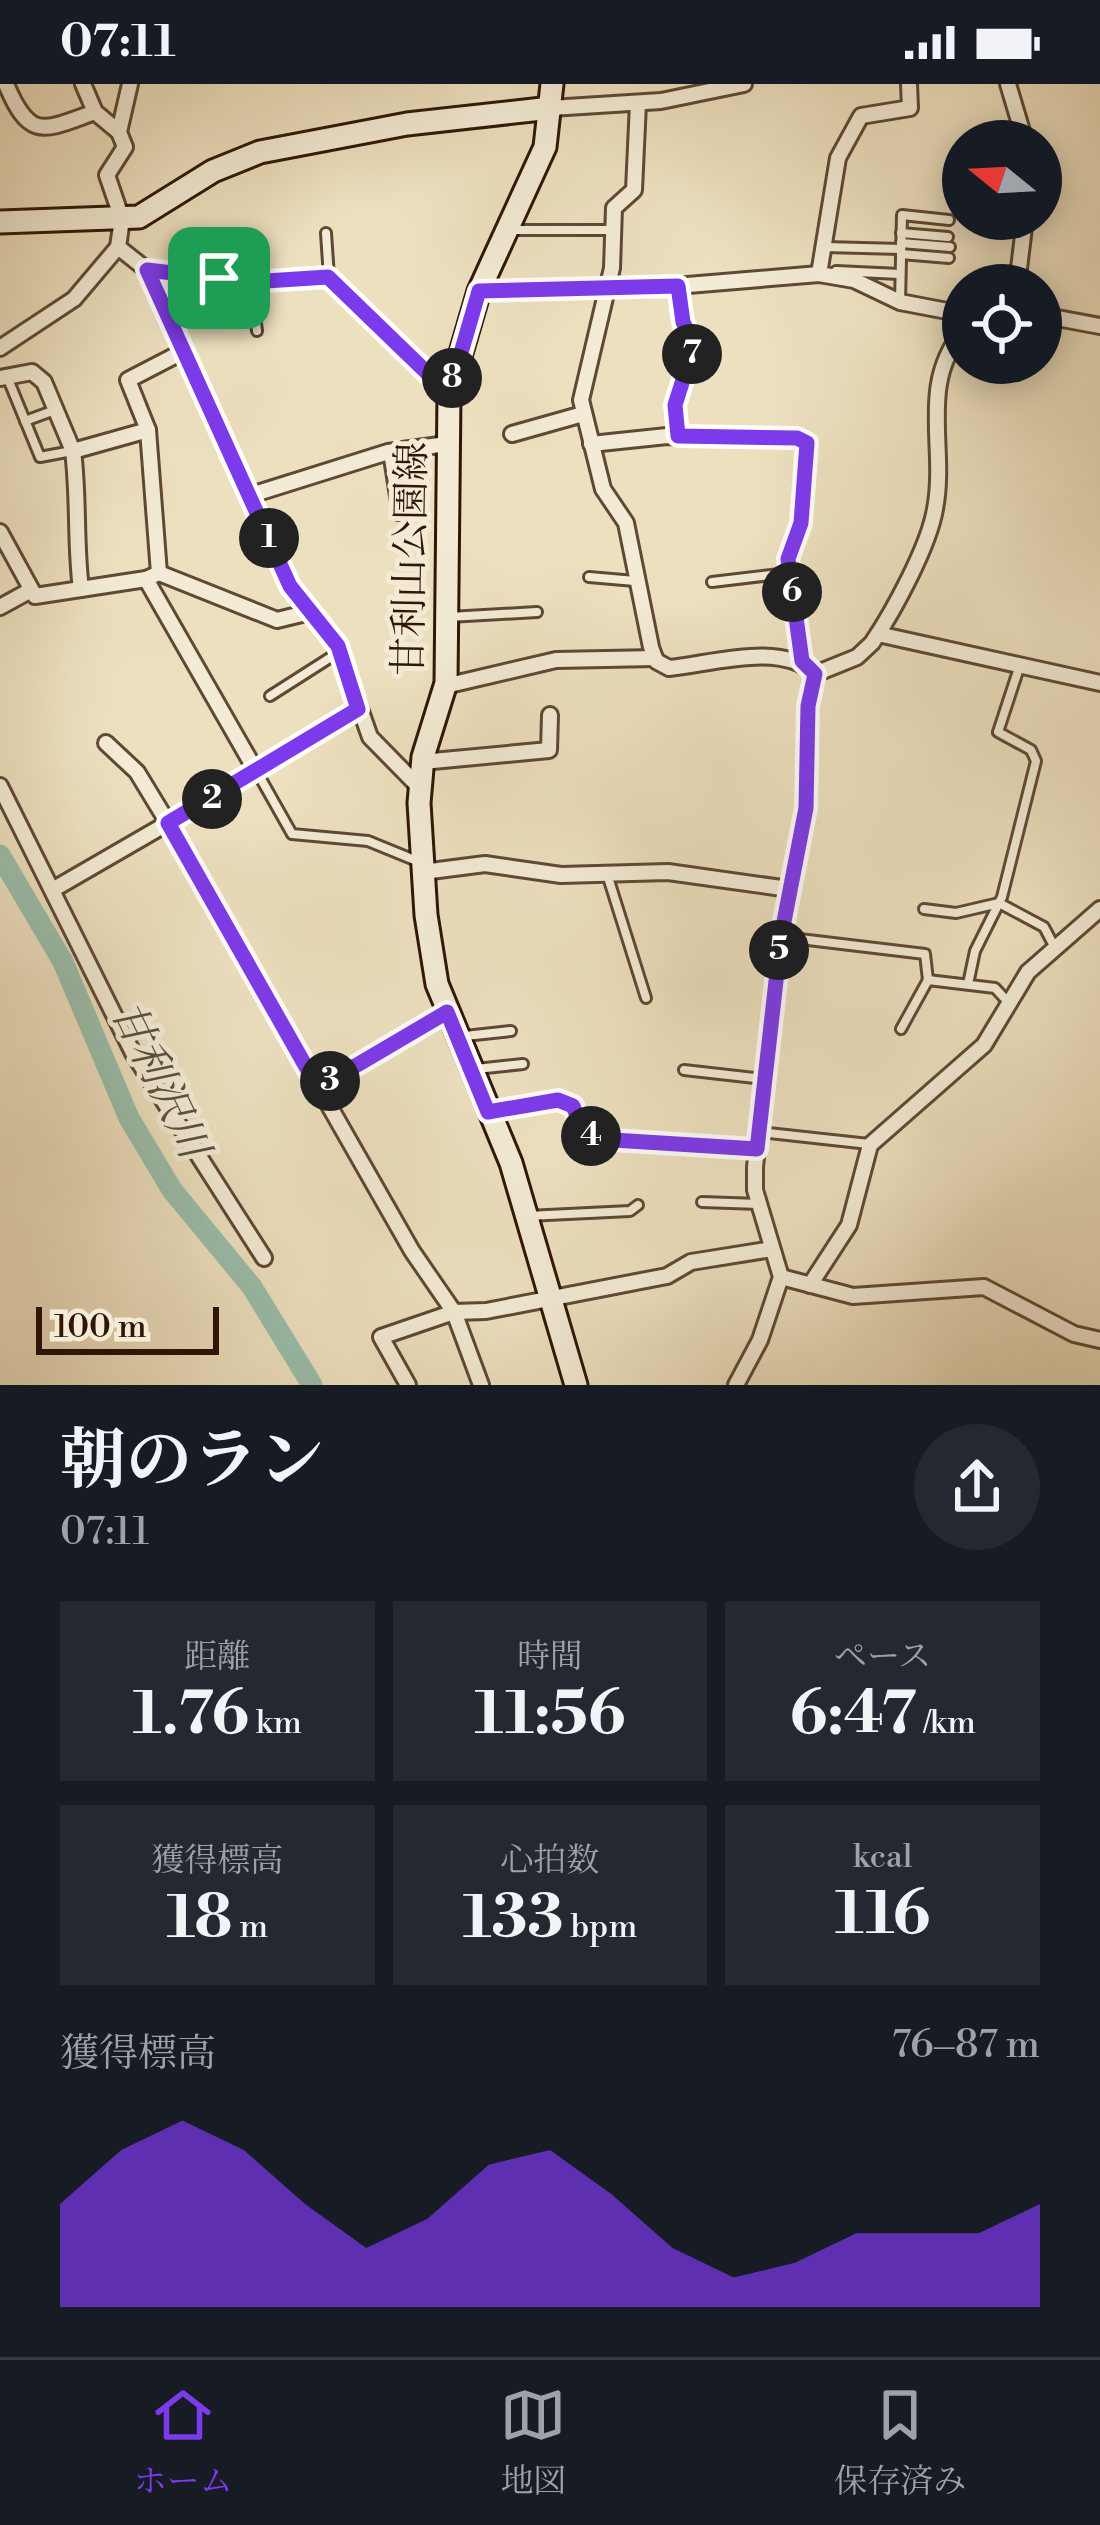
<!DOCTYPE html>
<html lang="ja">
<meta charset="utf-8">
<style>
body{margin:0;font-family:"Libre Bodoni","Noto Serif JP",serif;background:#242831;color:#f1f3f6;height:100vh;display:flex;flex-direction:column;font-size:45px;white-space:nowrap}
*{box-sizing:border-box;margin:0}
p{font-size:39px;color:#9ea1a6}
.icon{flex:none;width:66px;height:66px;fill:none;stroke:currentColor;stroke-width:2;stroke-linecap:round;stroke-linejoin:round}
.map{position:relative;height:1301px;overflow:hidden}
.sheet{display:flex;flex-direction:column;background:#171b24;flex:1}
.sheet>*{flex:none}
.needle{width:78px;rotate:288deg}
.fabs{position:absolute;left:942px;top:36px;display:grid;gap:24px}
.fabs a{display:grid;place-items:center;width:120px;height:120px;border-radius:50%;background:#171b24;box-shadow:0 6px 30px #0003;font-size:60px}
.scale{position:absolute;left:36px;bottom:30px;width:183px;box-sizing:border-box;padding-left:12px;border:6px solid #301606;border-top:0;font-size:33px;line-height:42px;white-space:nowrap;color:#301606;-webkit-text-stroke:9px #f3ebd5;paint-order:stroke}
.pin{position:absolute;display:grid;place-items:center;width:102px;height:102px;color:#fff;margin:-51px;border-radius:24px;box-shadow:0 6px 18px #0006}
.km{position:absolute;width:60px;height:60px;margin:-30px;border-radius:50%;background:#222;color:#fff;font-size:33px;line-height:60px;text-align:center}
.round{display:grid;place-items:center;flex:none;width:126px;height:126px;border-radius:63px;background:#242831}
.overview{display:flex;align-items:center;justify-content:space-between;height:204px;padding:0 60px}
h1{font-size:66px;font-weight:700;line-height:90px}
.figures{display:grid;grid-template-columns:repeat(3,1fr);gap:18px;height:204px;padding:12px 60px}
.figures div{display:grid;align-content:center;border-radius:0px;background:#242831;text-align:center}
.figures b{font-size:60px;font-weight:700}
.figures small{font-size:33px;font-weight:400}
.figures p{font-size:33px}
.chart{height:336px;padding:24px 60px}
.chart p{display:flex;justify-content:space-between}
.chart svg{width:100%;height:216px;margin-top:12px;fill:#7c3aed;opacity:.7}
.status{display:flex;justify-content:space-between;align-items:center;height:84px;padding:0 60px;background:#171b24;direction:ltr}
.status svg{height:33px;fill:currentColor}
.menu{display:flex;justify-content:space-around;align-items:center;height:168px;border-top:3px solid #363941;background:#171b24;font-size:33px;color:#9ea1a6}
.menu a{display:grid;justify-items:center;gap:6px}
.menu .active{color:#7c3aed}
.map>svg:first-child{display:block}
</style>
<div class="status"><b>07:11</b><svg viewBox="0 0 49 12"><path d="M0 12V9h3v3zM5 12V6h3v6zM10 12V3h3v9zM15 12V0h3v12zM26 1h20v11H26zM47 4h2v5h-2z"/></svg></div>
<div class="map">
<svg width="1100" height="1301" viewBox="0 0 1100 1301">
<rect width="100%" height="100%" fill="#ede0bf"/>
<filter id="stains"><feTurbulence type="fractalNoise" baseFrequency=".00167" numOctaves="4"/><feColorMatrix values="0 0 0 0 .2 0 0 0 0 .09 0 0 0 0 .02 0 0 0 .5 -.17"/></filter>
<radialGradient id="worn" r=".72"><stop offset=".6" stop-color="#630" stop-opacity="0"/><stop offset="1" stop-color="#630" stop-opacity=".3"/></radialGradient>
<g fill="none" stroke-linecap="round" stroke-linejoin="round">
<path stroke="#9abeab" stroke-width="21" d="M0,771L63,878L129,1034L172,1106L252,1203L312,1301"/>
<defs>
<g id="lane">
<path d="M511,146H613"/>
<path d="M326,149L329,193"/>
<path d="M901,149L948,153"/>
<path d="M901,159L950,163"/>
<path d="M825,163L901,165"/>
<path d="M901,170L949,174"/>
<path d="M836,187L900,190"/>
<path d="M251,198L257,247"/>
<path d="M481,207L607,206"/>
<path d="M900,218L902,131L949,136"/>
<path d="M8,295L40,373L72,367"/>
<path d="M25,337L55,326"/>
<path d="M678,350L675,321L694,261L683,238L678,204"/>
<path d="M388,368L398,431"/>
<path d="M589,493L635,497"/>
<path d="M712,498L788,489"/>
<path d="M449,533L537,528"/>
<path d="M270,612L339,568"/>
<path d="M257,688L292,750L368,757L417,777"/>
<path d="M607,790L646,914"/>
<path d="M924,825L956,829L999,819L1044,843L1054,862"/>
<path d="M783,853L925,870L928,896"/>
<path d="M968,900L975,867L1002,813L1036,677L1031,666L998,648L1019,584"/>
<path d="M901,945L928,896L995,904L1008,918"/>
<path d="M465,952L511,947"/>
<path d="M476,985L523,980"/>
<path d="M684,986L764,995"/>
<path d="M493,1028L558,1016L573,1023L584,1049L597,1055L756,1065"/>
<path d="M759,1048L869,1060"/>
<path d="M702,1118L759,1120"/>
<path d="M527,1132L630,1127L638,1121"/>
</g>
<g id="street">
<path d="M6,0C30,58 44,46 95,28"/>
<path d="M83,0L95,28L119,48"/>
<path d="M130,0L119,48L125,63L107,91L122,135L118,163L147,186L290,503L338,562L370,653L420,704"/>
<path d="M1008,0L1025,57"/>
<path d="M638,19L634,106L614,124L612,184L581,316L603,405L626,439L651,563L656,577L669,584C711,580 782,557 815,590"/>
<path d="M551,24L661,17L744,0"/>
<path d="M147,186L251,198L329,193L449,310"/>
<path d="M819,190L838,74L861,32L910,24L909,0"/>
<path d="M608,200L640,205L819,190L854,196L900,218L963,230"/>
<path d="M1017,201L1025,135"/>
<path d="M1041,231L1100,242"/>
<path d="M0,264L74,215L118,163"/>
<path d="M0,294L32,288L44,298L73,367"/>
<path d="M512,350L583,330"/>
<path d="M591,360L667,352L797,354L807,359L801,439L787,475L802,577"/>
<path d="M251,411L388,368L447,360"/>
<path d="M0,448L35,512L146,495"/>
<path d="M159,489L148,346L128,296L184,267"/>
<path d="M81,505C75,459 79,414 73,367L148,346"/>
<path d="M0,523L31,506"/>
<path d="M878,550L1100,599"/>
<path d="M815,590L857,573L872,559C893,528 929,462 935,425C947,362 918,302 963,247"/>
<path d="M445,602L556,576L655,574"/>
<path d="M358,625L168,739L412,1167L454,1228L486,1227L667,1192L691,1178L772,1165"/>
<path d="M422,678L549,666L550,631"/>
<path d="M256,687L146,495L159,489L277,536L310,528"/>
<path d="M0,702L133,969L264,1174"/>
<path d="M423,788L485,780L561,791L668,788L789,805"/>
<path d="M54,805L168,739L137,688L106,659"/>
<path d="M318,1003L447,928"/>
<path d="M781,1193L853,1212L984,1203L1074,1250L1100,1256"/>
<path d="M810,1201L849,1141L870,1061L984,961L1028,888L1100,825"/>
<path d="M408,1301L381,1253L454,1228L481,1301"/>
<path d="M736,1301L760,1256L781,1193L755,1106V1083L777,881L805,724L808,622L815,590"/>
</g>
<g id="secondary">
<path d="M552,0L545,63L479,207L449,310L446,599L423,673L419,719L426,831L437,900L511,1079L576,1301"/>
<path d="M0,138L139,133L213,87L260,68L407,40L551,24"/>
</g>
</defs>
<use href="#lane" stroke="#5f4834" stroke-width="14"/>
<use href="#street" stroke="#5f4834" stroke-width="20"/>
<use href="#secondary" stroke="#301606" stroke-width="27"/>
<use href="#lane" stroke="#f3ebd5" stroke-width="8"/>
<use href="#street" stroke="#f3ebd5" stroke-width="14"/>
<use href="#secondary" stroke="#f3ebd5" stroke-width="21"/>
</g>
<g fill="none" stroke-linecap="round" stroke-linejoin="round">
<defs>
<path id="route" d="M147,186L251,198L328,193L449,310L479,207L678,202L683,238L694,261L675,321L678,352L797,354L807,359L801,439L788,475L802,577L815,590L808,622L806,724L781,853L757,1065L597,1055L584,1049L573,1022L558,1016L488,1028L447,928L318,1004L168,739L358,625L338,562L290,502Z"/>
</defs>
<use href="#route" stroke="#fff" stroke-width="24"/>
<use href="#route" stroke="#7c3aed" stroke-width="15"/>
</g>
<g text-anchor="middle" stroke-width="10" stroke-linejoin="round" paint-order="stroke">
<g font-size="39" fill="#301606" stroke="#f3ebd5">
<text transform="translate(409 475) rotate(-89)" y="14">甘利山公園線</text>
</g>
<g font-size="42" font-style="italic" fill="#555140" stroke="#f3ebd5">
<text transform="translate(161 995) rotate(64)" y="15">甘利沢川</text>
</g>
</g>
<rect width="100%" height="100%" filter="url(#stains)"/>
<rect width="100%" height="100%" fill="url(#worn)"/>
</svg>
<div class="fabs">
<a><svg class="needle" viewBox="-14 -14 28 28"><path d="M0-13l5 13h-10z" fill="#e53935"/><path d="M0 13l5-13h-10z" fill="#9ea1a6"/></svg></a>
<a><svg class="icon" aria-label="locate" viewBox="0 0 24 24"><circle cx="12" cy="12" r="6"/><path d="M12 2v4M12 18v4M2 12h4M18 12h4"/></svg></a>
</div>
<div class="scale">100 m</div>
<div class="pin" style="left:219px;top:194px;background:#1e9e55"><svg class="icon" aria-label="arrive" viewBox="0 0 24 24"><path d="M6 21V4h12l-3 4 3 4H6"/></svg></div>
<b class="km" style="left:269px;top:454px">1</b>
<b class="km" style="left:212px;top:715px">2</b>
<b class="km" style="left:330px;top:997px">3</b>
<b class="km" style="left:591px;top:1052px">4</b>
<b class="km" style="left:779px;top:866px">5</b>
<b class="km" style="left:792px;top:508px">6</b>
<b class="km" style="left:692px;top:270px">7</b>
<b class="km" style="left:452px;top:294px">8</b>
</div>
<section class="sheet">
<div class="overview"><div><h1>朝のラン</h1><p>07:11</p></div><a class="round"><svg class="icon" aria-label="share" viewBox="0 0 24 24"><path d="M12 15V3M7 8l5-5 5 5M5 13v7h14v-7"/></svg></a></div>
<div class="figures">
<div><p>距離</p><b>1.76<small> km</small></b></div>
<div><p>時間</p><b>11:56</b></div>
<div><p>ペース</p><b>6:47<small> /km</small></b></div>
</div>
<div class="figures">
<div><p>獲得標高</p><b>18<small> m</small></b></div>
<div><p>心拍数</p><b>133<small> bpm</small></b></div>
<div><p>kcal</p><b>116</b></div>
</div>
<div class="chart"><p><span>獲得標高</span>76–87 m</p>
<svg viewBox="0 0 160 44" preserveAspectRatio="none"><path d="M0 44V23L10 12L20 6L30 12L40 23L50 32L60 26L70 15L80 12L90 21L100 32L110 38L120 35L130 29L140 29L150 29L160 23V44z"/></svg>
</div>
</section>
<nav class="menu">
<a class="active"><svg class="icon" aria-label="home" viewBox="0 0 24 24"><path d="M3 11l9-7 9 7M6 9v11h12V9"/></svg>ホーム</a>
<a><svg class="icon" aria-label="map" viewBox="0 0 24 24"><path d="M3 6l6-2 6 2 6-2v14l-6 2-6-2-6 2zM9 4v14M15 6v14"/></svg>地図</a>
<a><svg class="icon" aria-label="saved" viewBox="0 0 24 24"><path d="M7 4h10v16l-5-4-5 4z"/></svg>保存済み</a>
</nav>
